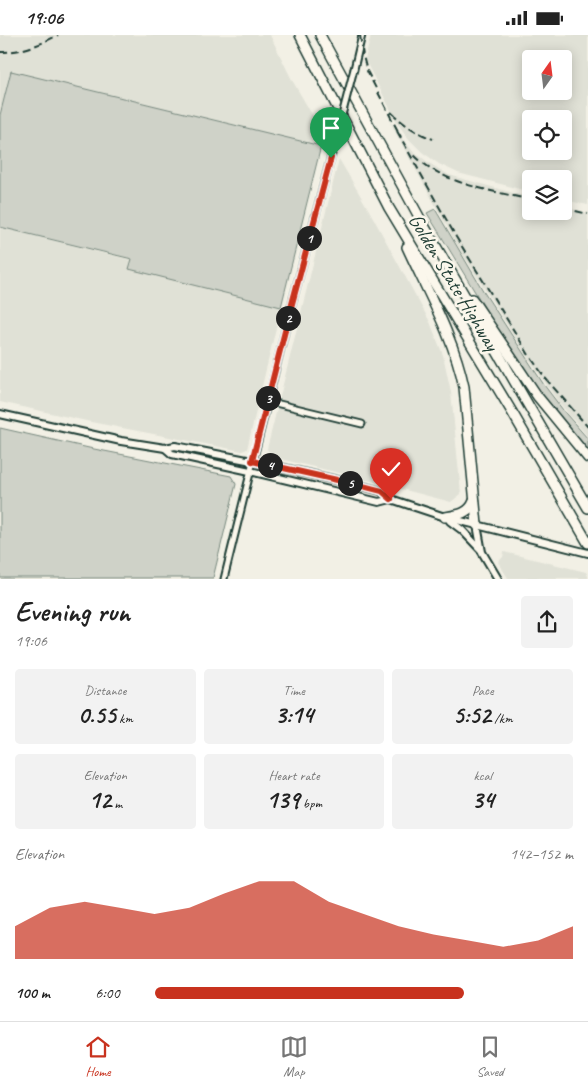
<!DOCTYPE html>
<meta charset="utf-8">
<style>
body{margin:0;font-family:Caveat,sans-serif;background:#f2f2f2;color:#222;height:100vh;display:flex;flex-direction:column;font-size:19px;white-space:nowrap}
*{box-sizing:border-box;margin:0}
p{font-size:16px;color:#767676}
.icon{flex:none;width:28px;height:28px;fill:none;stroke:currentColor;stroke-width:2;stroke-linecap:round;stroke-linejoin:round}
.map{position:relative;height:544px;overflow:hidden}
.side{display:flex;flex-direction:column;background:#fff;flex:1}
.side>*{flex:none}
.needle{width:32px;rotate:14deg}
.tools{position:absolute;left:522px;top:15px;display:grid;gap:10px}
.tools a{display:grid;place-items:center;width:50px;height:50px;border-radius:5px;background:#fff;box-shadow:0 2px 12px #0003;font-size:25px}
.pin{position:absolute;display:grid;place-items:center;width:42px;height:42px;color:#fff;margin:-51px -21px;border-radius:50% 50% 50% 0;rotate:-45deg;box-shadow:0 0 5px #0007}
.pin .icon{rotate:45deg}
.km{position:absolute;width:25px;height:25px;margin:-12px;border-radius:50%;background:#222;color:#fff;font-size:14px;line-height:25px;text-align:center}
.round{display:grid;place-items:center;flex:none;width:52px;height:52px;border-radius:5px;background:#f2f2f2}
.summary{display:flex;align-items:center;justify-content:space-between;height:85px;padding:0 15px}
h1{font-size:28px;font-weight:700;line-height:38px}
.figures{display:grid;grid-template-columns:repeat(3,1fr);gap:8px;height:85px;padding:5px 15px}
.figures div{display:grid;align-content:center;border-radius:5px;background:#f2f2f2;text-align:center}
.figures b{font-size:25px;font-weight:700}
.figures small{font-size:14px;font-weight:400}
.figures p{font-size:14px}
.chart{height:140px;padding:10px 15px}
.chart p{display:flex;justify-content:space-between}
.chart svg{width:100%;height:90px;margin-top:5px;fill:#c8321e;opacity:.7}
ul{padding:0 15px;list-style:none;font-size:16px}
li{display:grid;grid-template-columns:80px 60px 1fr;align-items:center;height:38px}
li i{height:12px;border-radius:6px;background:#c8321e}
.status{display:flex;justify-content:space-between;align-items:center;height:35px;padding:0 25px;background:#fff;direction:ltr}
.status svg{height:14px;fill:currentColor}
.tab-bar{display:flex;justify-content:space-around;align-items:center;height:70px;border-top:1px solid #e0e0e0;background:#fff;font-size:14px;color:#767676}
.tab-bar a{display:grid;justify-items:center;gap:2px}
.tab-bar .on{color:#c8321e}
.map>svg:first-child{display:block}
</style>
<div class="status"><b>19:06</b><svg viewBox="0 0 49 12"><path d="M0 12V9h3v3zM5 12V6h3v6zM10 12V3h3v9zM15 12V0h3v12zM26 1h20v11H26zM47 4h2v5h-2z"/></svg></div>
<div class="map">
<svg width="588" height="544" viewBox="0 0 588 544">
<rect width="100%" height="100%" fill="#f2f0e5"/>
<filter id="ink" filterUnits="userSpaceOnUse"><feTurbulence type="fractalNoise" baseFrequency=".02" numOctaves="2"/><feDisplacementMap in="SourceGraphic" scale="10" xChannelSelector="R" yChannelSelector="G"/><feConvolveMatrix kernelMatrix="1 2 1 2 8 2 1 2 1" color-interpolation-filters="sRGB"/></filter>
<g filter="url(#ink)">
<g fill="#e0e1d6" fill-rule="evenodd">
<path d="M0,0H270L292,45L324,100L321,111L11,36L0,80Z"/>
<path d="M371,0H588V170L564,165V144H531V157L458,138L439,129L422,117L409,104L398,89L365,25ZM531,24H564V56H531ZM531,84H564V116H531Z"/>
<path d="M389,85L404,106L412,115L429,128L449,140L531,163V176H564V172L588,178V402L557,365L519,309L459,213L411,126Z"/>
<path d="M339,124L370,177L430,287L443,320L451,357L461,459L451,467L352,441L272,422L267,414Z"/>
<path d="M0,192L132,225L130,234L281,272L247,414L242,416L91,387L0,367Z"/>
<path d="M504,517L586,537L588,541V543H508L498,527L503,522Z"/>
</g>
<g fill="#cfd2c8" stroke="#77887e">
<path d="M11,36L321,111L281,272L129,234L132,224L0,192V80Z"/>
<path d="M435,174L485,259L544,350L566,379L588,404V418C570,396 552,375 536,352C497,296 463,236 427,178Z"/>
<path d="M0,393L89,413L231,441L236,449L213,543H0Z"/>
</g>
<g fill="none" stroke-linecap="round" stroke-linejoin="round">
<defs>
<g id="minor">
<path d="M354,34L362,0"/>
<path d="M267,366L362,389"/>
<path d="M224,544L289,280L334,111"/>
</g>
<g id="tertiary">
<path d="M0,379L121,406L165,413L175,411L252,426L355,449L381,456L391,464L445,482L588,518"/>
<path d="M165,413L172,419L250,436L379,467L391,464"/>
<path d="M450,486L462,495L481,515"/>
<path d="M477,490L482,517L498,544"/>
</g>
<g id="motorway">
<path d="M300,0L389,173L512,377L588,508"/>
<path d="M320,0L423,189L588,473"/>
<path d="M407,212C428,258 454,303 464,352L477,490"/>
<path d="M472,264L538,362L588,423"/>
<path d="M445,482C458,480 469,479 474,466"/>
</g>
</defs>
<use href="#minor" stroke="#1f3d34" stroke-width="9"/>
<use href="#tertiary" stroke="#1f3d34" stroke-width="10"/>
<use href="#motorway" stroke="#1f3d34" stroke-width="12"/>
<use href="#minor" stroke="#fbf7ec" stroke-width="5"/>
<use href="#tertiary" stroke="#fbf7ec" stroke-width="6"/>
<use href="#motorway" stroke="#fbf7ec" stroke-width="9"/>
<g stroke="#1f3d34" stroke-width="2" stroke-dasharray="8 4" stroke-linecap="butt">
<path d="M360,0L363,21L367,36L401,102"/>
<path d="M0,17C21,17 40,10 58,0"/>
<path d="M391,77C404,90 417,98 433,104"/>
<path d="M397,96L456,202L529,320L546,344L588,392"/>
<path d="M414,120C444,150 491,155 531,165"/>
<path d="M564,173L588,179"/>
</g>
<defs>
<path id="minor-bridge" d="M334,111L354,34"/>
</defs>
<use href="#minor-bridge" stroke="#1f3d34" stroke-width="9" stroke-linecap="butt"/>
<use href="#minor-bridge" stroke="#fbf7ec" stroke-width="5"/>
</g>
</g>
<g fill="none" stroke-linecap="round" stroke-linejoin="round" filter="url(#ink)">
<defs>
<path id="route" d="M331,123L289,280L252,426L355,449L382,456L391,464"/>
</defs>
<use href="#route" stroke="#fff" stroke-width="10"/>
<use href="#route" stroke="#c8321e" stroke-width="6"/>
</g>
<g text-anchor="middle" stroke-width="5" stroke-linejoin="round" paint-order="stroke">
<g font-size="21" fill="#1f3d34" stroke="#fbf7ec">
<text transform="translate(454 247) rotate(59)" y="7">Golden State Highway</text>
</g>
</g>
</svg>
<div class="tools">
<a><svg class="needle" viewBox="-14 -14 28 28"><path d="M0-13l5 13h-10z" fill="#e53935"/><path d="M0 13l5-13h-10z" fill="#767676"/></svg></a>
<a><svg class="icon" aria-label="locate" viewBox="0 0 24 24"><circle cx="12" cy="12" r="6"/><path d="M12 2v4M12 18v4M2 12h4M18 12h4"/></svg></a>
<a><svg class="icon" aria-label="layers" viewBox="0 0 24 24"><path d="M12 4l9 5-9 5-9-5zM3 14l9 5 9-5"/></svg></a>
</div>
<div class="pin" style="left:331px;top:123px;background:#1e9e55"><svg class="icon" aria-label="arrive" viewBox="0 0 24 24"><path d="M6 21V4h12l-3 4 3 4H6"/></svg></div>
<div class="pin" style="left:391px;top:464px;background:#d93025"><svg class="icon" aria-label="check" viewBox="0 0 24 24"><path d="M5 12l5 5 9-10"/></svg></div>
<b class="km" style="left:309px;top:203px">1</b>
<b class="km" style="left:288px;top:283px">2</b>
<b class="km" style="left:268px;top:363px">3</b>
<b class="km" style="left:270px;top:430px">4</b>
<b class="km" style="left:350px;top:448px">5</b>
</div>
<section class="side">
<div class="summary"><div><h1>Evening run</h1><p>19:06</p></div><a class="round"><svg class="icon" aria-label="share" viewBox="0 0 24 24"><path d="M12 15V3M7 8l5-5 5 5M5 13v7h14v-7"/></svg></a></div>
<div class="figures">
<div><p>Distance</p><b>0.55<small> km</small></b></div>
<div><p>Time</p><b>3:14</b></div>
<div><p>Pace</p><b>5:52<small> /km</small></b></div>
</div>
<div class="figures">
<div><p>Elevation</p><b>12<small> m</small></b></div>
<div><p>Heart rate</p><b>139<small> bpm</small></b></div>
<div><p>kcal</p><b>34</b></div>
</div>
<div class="chart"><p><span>Elevation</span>142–152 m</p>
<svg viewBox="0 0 160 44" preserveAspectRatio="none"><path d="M0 44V28L10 19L20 16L30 19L40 22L50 19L60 12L70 6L80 6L90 16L100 22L110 28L120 32L130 35L140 38L150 35L160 28V44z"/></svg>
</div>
<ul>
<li><b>100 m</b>6:00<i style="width:74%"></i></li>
</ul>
</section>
<nav class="tab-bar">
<a class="on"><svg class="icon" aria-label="home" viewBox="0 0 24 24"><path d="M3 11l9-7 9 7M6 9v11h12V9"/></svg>Home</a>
<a><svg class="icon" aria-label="map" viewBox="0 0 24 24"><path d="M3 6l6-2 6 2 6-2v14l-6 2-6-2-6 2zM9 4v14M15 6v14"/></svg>Map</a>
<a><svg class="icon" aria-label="saved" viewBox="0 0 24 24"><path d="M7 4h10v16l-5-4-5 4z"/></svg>Saved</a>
</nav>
